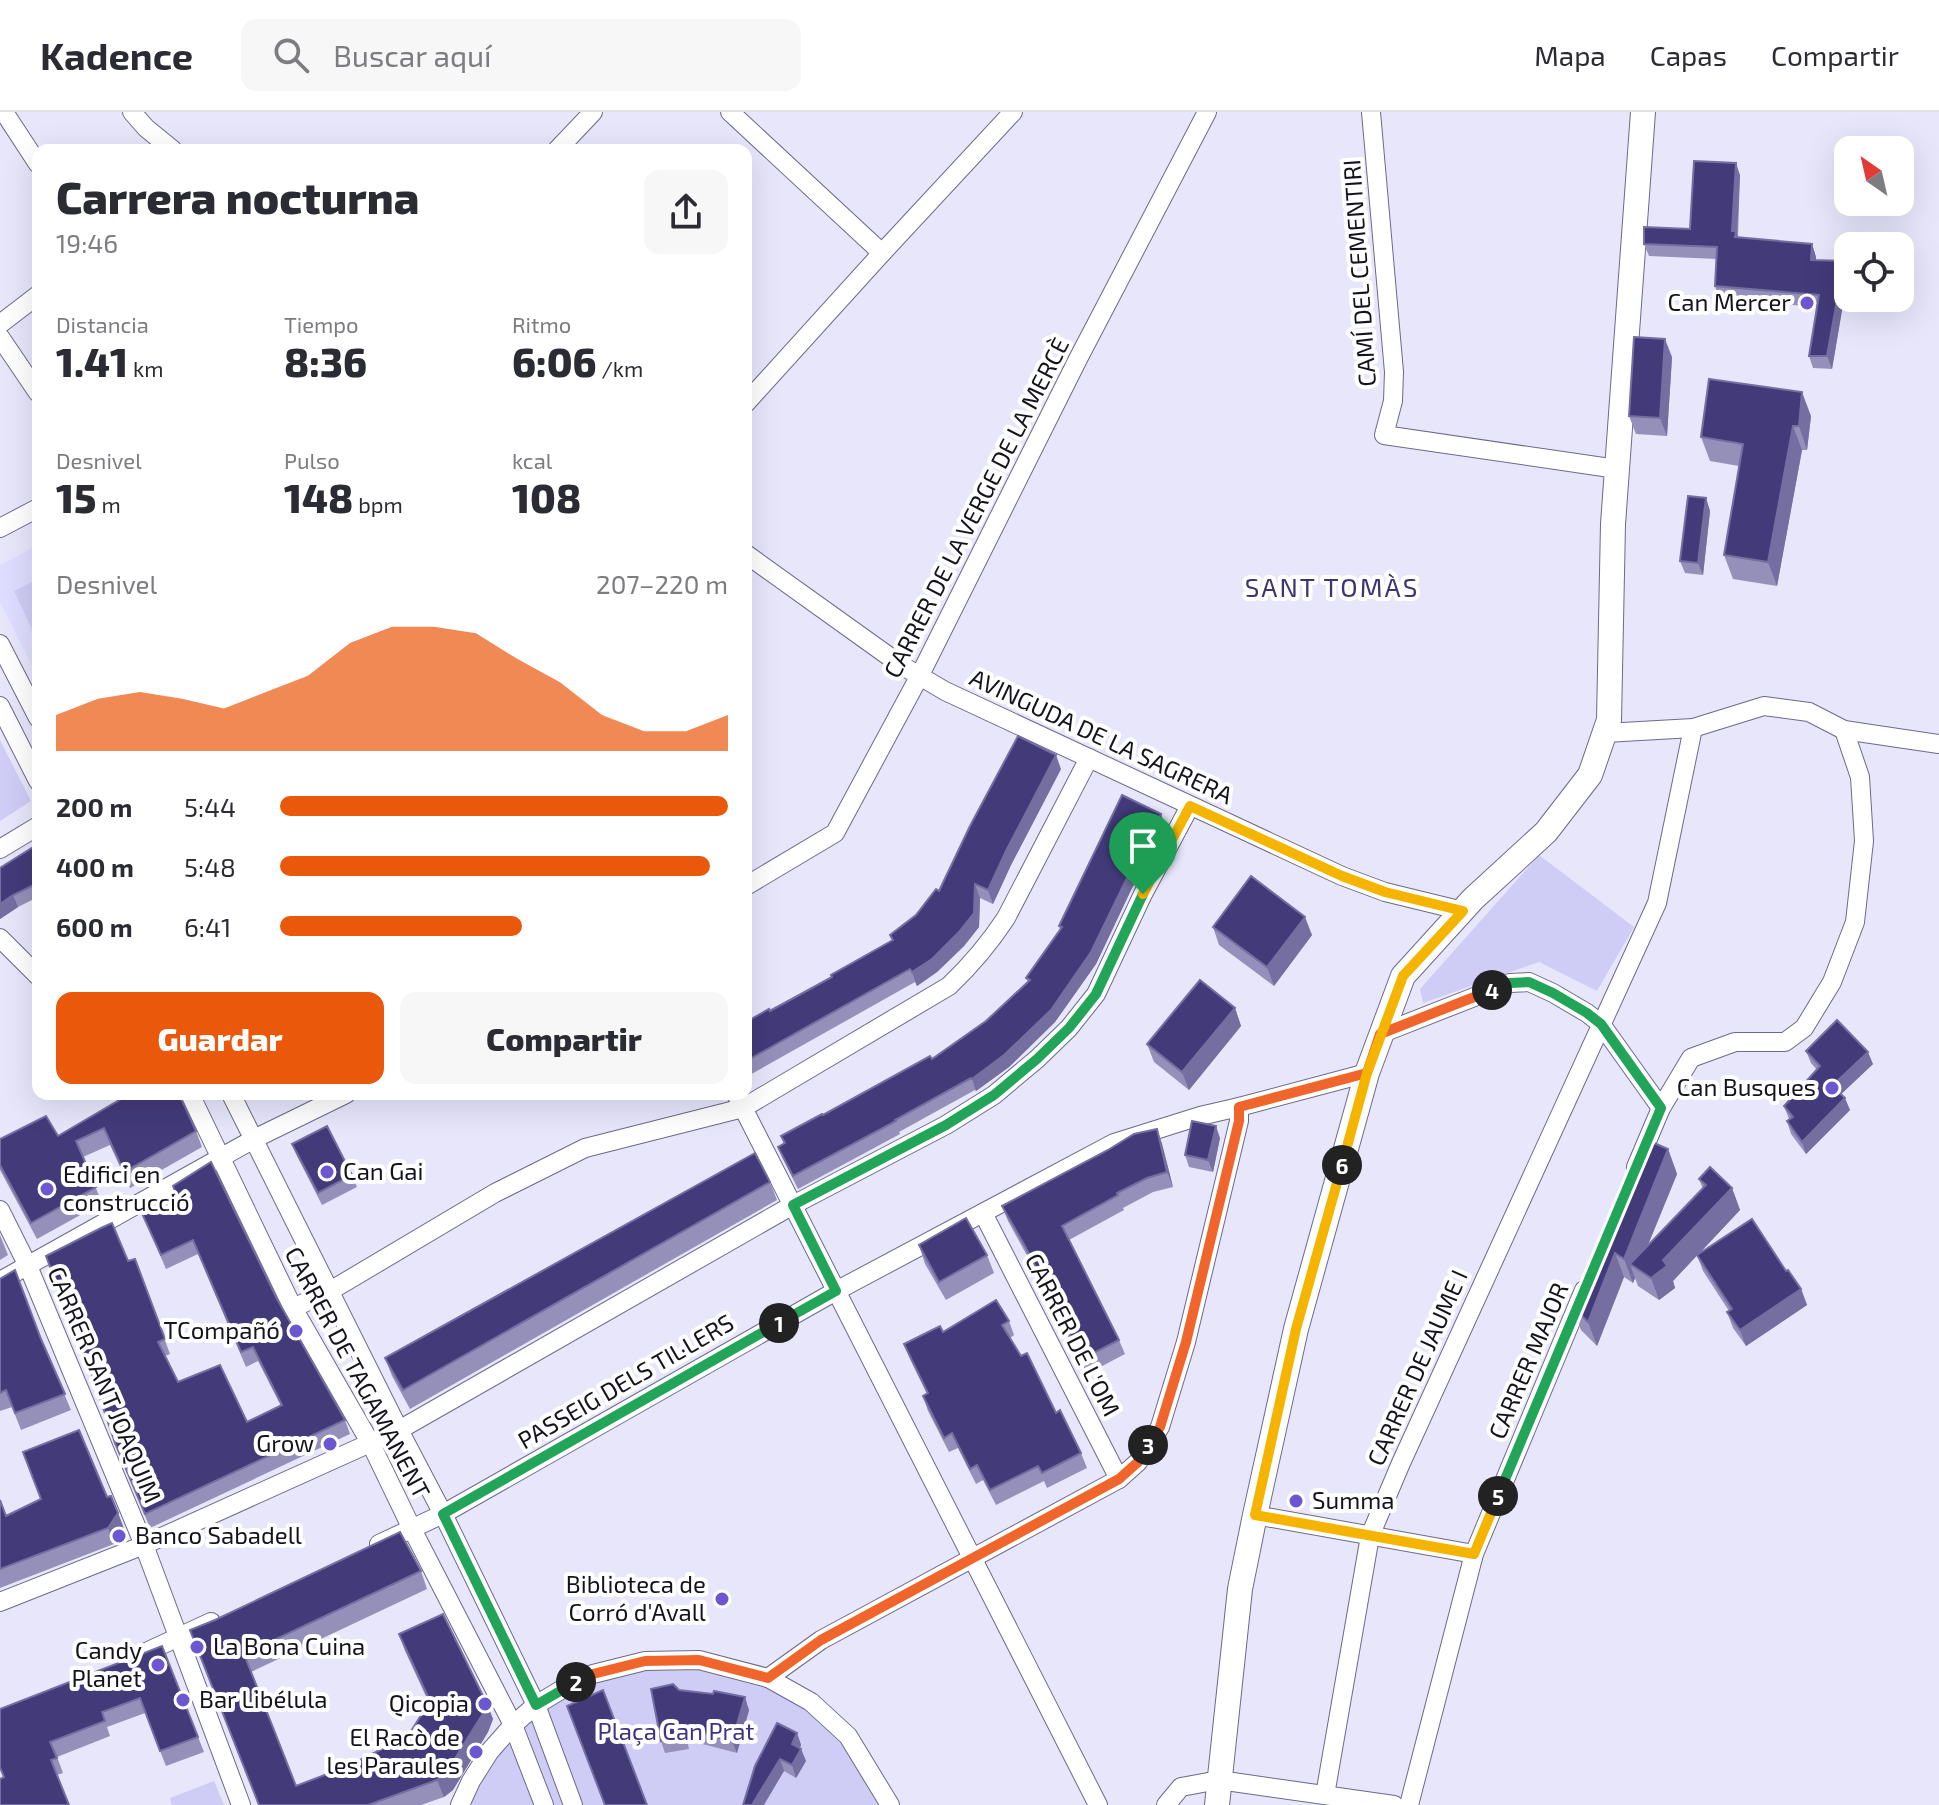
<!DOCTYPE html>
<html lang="es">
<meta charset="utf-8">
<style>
body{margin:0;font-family:"Exo 2",sans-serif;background:#f7f7f7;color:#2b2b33;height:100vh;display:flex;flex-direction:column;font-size:30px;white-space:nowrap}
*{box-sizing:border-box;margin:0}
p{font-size:26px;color:#7c7c81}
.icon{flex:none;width:44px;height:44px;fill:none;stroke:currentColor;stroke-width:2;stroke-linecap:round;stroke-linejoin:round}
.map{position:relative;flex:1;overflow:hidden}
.details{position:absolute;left:32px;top:32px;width:720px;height:956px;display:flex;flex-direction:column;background:#fff;border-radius:16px;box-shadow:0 8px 32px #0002}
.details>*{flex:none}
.needle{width:52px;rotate:326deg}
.controls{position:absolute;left:1834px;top:24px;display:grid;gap:16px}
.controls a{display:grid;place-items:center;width:80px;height:80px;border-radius:16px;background:#fff;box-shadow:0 8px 32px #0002;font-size:40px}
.pin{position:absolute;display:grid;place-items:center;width:68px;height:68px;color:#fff;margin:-82px -34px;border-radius:50% 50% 50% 0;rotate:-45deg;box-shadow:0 0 8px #0007}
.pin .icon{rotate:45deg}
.km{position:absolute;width:40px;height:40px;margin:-20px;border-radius:50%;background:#222;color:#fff;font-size:22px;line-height:40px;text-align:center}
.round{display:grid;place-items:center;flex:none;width:84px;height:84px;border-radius:16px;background:#f7f7f7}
.head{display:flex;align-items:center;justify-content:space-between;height:136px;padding:0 24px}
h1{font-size:44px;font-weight:800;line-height:60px}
.metrics{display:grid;grid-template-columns:repeat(3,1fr);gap:12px;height:136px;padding:8px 24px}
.metrics div{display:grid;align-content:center}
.metrics b{font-size:40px;font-weight:800}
.metrics small{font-size:22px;font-weight:400}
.metrics p{font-size:22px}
.chart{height:224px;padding:16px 24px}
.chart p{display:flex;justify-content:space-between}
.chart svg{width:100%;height:144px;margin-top:8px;fill:#ea580c;opacity:.7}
.cta{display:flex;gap:16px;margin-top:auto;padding:16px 24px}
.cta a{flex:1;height:92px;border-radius:16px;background:#ea580c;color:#fff;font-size:32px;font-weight:800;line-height:92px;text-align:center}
.cta a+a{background:#f7f7f7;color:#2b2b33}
ul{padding:0 24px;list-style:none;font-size:26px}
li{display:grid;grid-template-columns:128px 96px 1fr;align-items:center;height:60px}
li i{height:20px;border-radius:10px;background:#ea580c}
header{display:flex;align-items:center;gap:48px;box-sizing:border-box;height:112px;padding:0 40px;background:#fff;border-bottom:2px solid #e1e1e2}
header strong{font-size:38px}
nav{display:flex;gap:44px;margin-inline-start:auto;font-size:28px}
.search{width:560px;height:72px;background:#f7f7f7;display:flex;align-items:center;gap:20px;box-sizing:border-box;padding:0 28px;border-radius:16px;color:#7c7c81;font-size:30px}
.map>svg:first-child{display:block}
</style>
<header>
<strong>Kadence</strong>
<div class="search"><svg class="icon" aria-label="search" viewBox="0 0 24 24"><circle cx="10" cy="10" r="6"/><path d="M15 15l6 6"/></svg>Buscar aquí</div>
<nav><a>Mapa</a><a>Capas</a><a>Compartir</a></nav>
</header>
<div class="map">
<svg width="1939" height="1693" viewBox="0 0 1939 1693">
<rect width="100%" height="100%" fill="#e7e6fb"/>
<path fill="#deddff" d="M38,433V566L0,490V453Z"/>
<g fill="#cfcdf6">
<path d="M38,467V530L14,479Z"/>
<path d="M0,628L31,689L0,709Z"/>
<path d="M1539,743L1634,815L1597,879L1539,850L1423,891L1420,877Z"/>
<path d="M699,1548L811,1590L890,1693H463L536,1593L593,1562Z"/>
<path d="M214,1669L224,1693H172L170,1686Z"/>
</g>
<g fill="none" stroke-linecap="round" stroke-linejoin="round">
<defs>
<g id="street">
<path d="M4,0L38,52"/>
<path d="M132,0L146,16L173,38"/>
<path d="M730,0L882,141"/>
<path d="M1371,0L1394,260L1393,289L1384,323L1617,357"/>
<path d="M557,38L593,0"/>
<path d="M0,212L38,183"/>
<path d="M0,225L38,281"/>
<path d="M746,291L882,141L1013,0"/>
<path d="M0,416L38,396"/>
<path d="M746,442L901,553L945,579L1342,764L1385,780L1463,799"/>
<path d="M0,532L38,606"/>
<path d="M0,594L38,669"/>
<path d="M1605,621L1693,616L1764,594L1809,600L1844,618L1939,632"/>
<path d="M0,737L38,714"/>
<path d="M746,774L835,721L919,565L1078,247L1207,0"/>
<path d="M0,826L38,864"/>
<path d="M1380,922L1510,871L1529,870L1553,881L1587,901L1601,912L1661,996"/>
<path d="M190,982L293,1196L371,1332L412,1417L513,1613L544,1693"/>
<path d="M231,982L399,1318L443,1402L536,1593L573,1693"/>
<path d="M736,982L1098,1693"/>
<path d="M1636,1055L1661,996L1691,946L1735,930H1785L1804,916L1832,870L1855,810L1864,729L1860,665L1844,618"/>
<path d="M0,1098L28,1154L144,1433L241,1693"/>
<path d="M983,1101L1119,1367"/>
<path d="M0,1169L254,1027L346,982"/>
<path d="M293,1196L330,1179L495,1081L585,1036L743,996L949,874C971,853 989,832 1006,806L1089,646"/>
<path d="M1255,1403L1474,1442"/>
<path d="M379,1432L443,1402L836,1179L1114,1031L1200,1004L1239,995L1367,961"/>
<path d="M0,1490L144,1433L399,1318L793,1093L946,1013L994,983L1037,947L1069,916L1096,882L1143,782L1190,694"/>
<path d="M129,1548L211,1510"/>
<path d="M768,1566L821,1528L1119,1367L1138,1350L1160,1315L1186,1230L1239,1009V995"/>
<path d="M1325,1683L1370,1424L1401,1351L1657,791L1693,616"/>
<path d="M460,1693L471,1669L490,1639L513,1613L536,1593L564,1576L593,1562L645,1549L699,1548L768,1566L811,1590L848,1624L890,1693"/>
<path d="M1166,1693L1181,1675L1219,1668L1394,1693"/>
<path d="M1409,1693L1474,1442L1584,1178"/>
</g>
<path id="secondary" d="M1217,1693L1240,1477L1255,1403L1296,1217L1367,961L1403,864L1473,787L1546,720L1590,663L1609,608L1613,412L1643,0"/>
</defs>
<use href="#street" stroke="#6c6a89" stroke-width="20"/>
<use href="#secondary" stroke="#6c6a89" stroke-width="26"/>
<use href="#street" stroke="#fff" stroke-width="18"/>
<use href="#secondary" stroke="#fff" stroke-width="24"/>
</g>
<g fill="#9590ba">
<path d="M1740,63L1738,125L1812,132L1816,145V148L1848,161L1832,257L1813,256L1809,244L1817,195L1719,187L1715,174L1717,147L1649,144L1644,132L1690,117Z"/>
<path d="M1672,245L1667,324L1636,322L1629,304Z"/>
<path d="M1811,304L1807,338H1802L1777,474L1733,467L1724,443L1739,354L1710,349L1701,325Z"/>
<path d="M1706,386L1710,399L1703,463L1685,461L1680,449Z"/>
<path d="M1061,657L1011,753L993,792L980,786L979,815L964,834L937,860L917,874L915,870L748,964L746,960V910L832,865L893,828L890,823L916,803Z"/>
<path d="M1161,702L1165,714L1132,776L1096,852L1055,910L1009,955L976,979L975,978L899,1020L900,1022L798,1077L783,1047L778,1035L784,1032L781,1024L932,947L986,909L1028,870L1026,866L1060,818L1059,814Z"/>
<path d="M38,732V785L18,795L0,807V756Z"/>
<path d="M1213,815L1312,823L1274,874L1219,833Z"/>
<path d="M1235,896L1241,914L1189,978L1154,950L1147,932Z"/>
<path d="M1806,939L1873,952L1841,982L1850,998L1806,1042L1791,1022L1787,1009L1789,1007L1784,994L1817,958L1811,951Z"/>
<path d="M121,982H179L196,1019L202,1035L130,1076L110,1033L83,1045L102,1091L37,1127L0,1058V1027L58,1024L123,986Z"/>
<path d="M1157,1017L1162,1032L1173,1075L1153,1080L1123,1096L1124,1098L1069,1128L1119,1228L1125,1242L1087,1262L1030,1149L1008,1109L1002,1094Z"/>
<path d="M1220,1026L1213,1060L1189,1055L1185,1043Z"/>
<path d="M292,1032L352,1063L357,1075L322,1093L297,1044Z"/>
<path d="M1668,1037L1677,1062L1648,1133L1703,1077L1699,1067L1732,1076L1740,1098L1699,1142L1786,1159L1801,1177L1807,1193L1746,1234L1733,1216L1727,1200L1729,1199L1703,1159L1697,1143L1673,1169L1675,1176L1659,1188L1638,1174L1635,1166L1633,1171L1624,1165L1597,1234L1581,1218L1572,1194Z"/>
<path d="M770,1070L777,1088L410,1297L392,1264L385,1246Z"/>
<path d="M176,1082L277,1187L345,1308L350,1322L150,1416L121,1345L91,1260L79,1234L46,1144L128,1149L135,1147L170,1242L165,1244L178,1270L247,1310L281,1294L258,1249L246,1255L198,1142L166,1157L140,1097Z"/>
<path d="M0,1123L8,1143L0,1148Z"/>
<path d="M919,1133L987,1143L994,1161L946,1188L925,1152Z"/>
<path d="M0,1167L41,1227L71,1298L21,1318L12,1295L0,1299Z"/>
<path d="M1009,1209L1014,1223L1010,1226L1081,1341L1087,1356L1047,1376L1044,1369L996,1393L983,1368L976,1372L958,1336L949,1340L928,1299L923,1284L927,1282L910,1247L904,1232L943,1220Z"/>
<path d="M107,1385L118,1401L124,1417L114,1432L0,1476V1388L6,1404Z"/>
<path d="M421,1459L427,1477L251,1560L296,1674L348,1654L408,1624L429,1591L405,1539L399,1522L486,1590L493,1607L488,1620L453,1678L444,1685L421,1693H259L197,1535Z"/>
<path d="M162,1534L204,1640L166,1654L145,1601L107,1615L110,1624L57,1645L63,1661L57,1663L4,1665Z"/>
<path d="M679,1578L749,1598L737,1641L687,1628L689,1637L665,1641L661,1629Z"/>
<path d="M797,1621L801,1633L800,1636L806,1649L796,1666L784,1659L743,1693Z"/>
</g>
<g fill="#746ea1">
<path d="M1736,51L1740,63L1737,122L1740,131L1732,119Z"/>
<path d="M1812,132L1816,145L1815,160L1811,148Z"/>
<path d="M1844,149L1848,164L1832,257L1827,244Z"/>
<path d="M1665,227L1672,245L1667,324L1660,306Z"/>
<path d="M1802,280L1811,304L1807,338L1799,314Z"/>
<path d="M1793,314L1802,338L1777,474L1768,450Z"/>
<path d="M1706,386L1710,399L1703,463L1698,451Z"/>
<path d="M1056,643L1061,657L1011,753L993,792L988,778L1006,739Z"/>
<path d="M1161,702L1165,714L1132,776L1096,852L1055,910L1009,955L976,979L972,967L1128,764Z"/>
<path d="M975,772L980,786L979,815L964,834L937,860L917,874L912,860Z"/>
<path d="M13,783L18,795L0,807V792Z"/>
<path d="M1305,805L1312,823L1274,874L1267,855Z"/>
<path d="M1235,896L1241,914L1189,978L1182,960Z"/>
<path d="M1868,940L1873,952L1837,986L1832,974Z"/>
<path d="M1845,986L1850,998L1806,1042L1802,1030Z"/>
<path d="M1216,1014L1220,1026L1213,1060L1208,1048Z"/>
<path d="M1157,1017L1162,1032L1173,1075L1167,1060Z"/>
<path d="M1668,1037L1677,1062L1638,1157L1630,1152L1635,1166L1633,1171L1624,1147Z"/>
<path d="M1732,1076L1740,1098L1673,1169L1675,1176L1659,1188L1651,1166L1663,1148Z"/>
<path d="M1615,1141L1624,1165L1597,1234L1588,1210Z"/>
<path d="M1801,1177L1807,1193L1746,1234L1740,1218Z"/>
<path d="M118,1401L124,1417L114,1432L108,1416Z"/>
<path d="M745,1585L749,1598L737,1641L732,1629Z"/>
<path d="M486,1590L493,1607L488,1620L453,1678L444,1685L437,1668Z"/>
<path d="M797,1621L801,1633L796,1644L792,1632Z"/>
<path d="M801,1637L806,1649L796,1666L792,1653Z"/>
<path d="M780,1647L784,1659L764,1693H752Z"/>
</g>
<g fill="#433a7a" stroke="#746ea1" stroke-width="2">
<path d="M1694,49L1736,51L1732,119H1736L1735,125L1812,132L1811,148L1844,149L1827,244H1809L1819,183L1715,174L1717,135L1644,132V115L1690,117Z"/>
<path d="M1634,225L1665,227L1660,306L1629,304Z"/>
<path d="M1709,267L1802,280L1799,314H1793L1768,450L1724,443L1743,332L1701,325Z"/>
<path d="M1688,384L1706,386L1698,451L1680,449Z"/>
<path d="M1018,624L1056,643L1006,739L988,778L975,772L974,801L959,820L932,847L912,860L910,857L746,949V910L769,897L770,899L832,865L831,863L893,828L890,823L916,803L936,777L939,779L970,714Z"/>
<path d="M1122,683L1161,702L1128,764L1091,840L1051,898L1004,943L972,967L971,966L895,1008L896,1009L793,1064L778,1035L785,1031L781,1024L822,1002L823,1003L930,944L932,947L986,909L1030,868L1026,866L1062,815L1059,814Z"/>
<path d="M38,732V771L13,783L0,792V756Z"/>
<path d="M1251,764L1305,805L1267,855L1213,815Z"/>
<path d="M1200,868L1235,896L1182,960L1147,932Z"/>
<path d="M1837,908L1868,940L1832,974L1845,986L1802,1030L1787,1009L1793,1005L1784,994L1820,954L1806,939Z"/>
<path d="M125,982H179L196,1019L124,1060L104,1016L76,1029L96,1075L31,1111L0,1053V1027L46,1004L58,1024L126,984Z"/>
<path d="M1192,1009L1216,1014L1208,1048L1185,1043Z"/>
<path d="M327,1014L352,1063L318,1081L292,1032Z"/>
<path d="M1157,1017L1167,1060L1147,1066L1117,1081L1118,1083L1062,1114L1119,1228L1082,1247L1025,1134L1002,1094L1108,1038L1134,1022Z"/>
<path d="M1654,1031L1668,1037L1624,1147L1615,1141L1588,1210L1572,1194L1640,1033Z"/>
<path d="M755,1041L770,1070L403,1278L385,1246Z"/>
<path d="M211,1050L277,1187L345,1308L145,1402L115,1331L87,1248L74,1219L46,1144L101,1116L112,1111L128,1149L135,1147L165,1227L158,1230L178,1270L220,1253L247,1310L282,1293L253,1235L241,1240L193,1128L161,1143L140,1097L176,1082L173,1074Z"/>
<path d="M1710,1055L1732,1076L1663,1148L1667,1154L1651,1166L1630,1152L1706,1073L1699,1067Z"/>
<path d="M966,1106L987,1143L939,1170L919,1133Z"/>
<path d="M1752,1107L1786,1159L1788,1158L1801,1177L1740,1218L1727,1200L1732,1197L1697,1143Z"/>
<path d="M15,1158L41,1227L65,1282L15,1301L6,1278L0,1281V1167Z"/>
<path d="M996,1188L1009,1209L1002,1213L1021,1244L1027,1241L1056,1301L1060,1298L1081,1341L1042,1361L1038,1354L990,1378L977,1353L970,1357L952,1321L944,1326L923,1284L928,1281L904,1232L940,1214L943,1220Z"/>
<path d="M79,1318L107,1385L111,1384L118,1401L108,1416L0,1457V1388L6,1404L41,1387L23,1340Z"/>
<path d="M400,1420L421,1459L244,1542L296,1674L348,1654L408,1624L430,1589L399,1522L443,1502L486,1590L482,1603L446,1661L437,1668L368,1693H259L190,1518L215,1508Z"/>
<path d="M162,1534L198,1625L160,1639L140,1586L102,1600L105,1609L50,1630L57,1646L51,1648L69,1693H0V1667L4,1665L0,1655V1597Z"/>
<path d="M673,1572L679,1578L713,1582L714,1579L745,1585L732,1629L683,1616L684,1625L661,1629L651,1577Z"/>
<path d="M603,1578L647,1693H605L567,1594Z"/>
<path d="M777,1611L797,1621L792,1632L801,1637L792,1653L780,1647L752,1693H743L755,1654Z"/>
</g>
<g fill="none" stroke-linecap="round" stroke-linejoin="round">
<defs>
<path id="split-1" d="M779,1211L836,1179L793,1093L946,1013L994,983L1037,947L1069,916L1096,882L1143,782"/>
<path id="split-2" d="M576,1570L536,1593L443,1402L779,1211"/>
<path id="split-3" d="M576,1570L593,1562L645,1549L699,1548L768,1566L821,1528L1119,1367L1138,1350L1148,1333"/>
<path id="split-4" d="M1148,1333L1160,1315L1186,1230L1239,1009V995L1367,961L1380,922L1492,878"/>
<path id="split-5" d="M1492,878L1510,871L1529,870L1553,881L1587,901L1601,912L1661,996L1498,1384"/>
<path id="split-6" d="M1342,1053L1296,1217L1255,1403L1474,1442L1498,1384"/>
<path id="split-7" d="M1143,782L1190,694L1342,764L1385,780L1463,799L1403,864L1367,961L1342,1053"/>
</defs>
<use href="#split-1" stroke="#fff" stroke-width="16"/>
<use href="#split-2" stroke="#fff" stroke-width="16"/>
<use href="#split-3" stroke="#fff" stroke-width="16"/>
<use href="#split-4" stroke="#fff" stroke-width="16"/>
<use href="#split-5" stroke="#fff" stroke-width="16"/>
<use href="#split-6" stroke="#fff" stroke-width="16"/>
<use href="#split-7" stroke="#fff" stroke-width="16"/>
<use href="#split-1" stroke="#22a559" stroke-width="10"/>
<use href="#split-2" stroke="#22a559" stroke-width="10"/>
<use href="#split-3" stroke="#f0652b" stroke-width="10"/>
<use href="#split-4" stroke="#f0652b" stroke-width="10"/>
<use href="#split-5" stroke="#22a559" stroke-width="10"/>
<use href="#split-6" stroke="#f5b400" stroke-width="10"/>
<use href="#split-7" stroke="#f5b400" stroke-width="10"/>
</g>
<g fill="#6c57d0" stroke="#fff" stroke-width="3">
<circle cx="1807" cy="191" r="8"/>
<circle cx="1832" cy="976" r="8"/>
<circle cx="327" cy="1060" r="8"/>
<circle cx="47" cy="1077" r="8"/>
<circle cx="296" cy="1219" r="8"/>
<circle cx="330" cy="1332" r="8"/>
<circle cx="1296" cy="1389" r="8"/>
<circle cx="119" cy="1424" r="8"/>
<circle cx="722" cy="1487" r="8"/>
<circle cx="197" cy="1535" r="8"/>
<circle cx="158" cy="1553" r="8"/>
<circle cx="183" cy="1588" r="8"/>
<circle cx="485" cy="1592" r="8"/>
<circle cx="476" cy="1640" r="8"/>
</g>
<g text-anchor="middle" stroke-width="8" stroke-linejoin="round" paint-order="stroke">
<g font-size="24" fill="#13131f" stroke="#fff">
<text transform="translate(1360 161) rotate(-94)" y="8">CAMÍ DEL CEMENTIRI</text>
<text transform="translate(977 396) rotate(-63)" y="8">CARRER DE LA VERGE DE LA MERCÈ</text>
<text transform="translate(1101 625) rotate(25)" y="8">AVINGUDA DE LA SAGRERA</text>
<text transform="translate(1072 1223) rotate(63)" y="8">CARRER DE L'OM</text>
<text transform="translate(1529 1249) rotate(-67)" y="8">CARRER MAJOR</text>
<text transform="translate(1418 1256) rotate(-66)" y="8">CARRER DE JAUME I</text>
<text transform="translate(357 1261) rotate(62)" y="8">CARRER DE TAGAMANENT</text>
<text transform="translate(626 1270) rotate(-30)" y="8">PASSEIG DELS TIL·LERS</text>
<text transform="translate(104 1273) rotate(67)" y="8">CARRER SANT JOAQUIM</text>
</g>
<g font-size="24" fill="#13131f" stroke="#fff" text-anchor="end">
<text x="1791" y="199">Can Mercer</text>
<text x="1816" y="984">Can Busques</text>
<text x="343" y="1068" text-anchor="start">Can Gai</text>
<text x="63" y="1071" text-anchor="start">Edifici en<tspan x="63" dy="28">construcció</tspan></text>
<text x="280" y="1227">TCompañó</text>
<text x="314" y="1340">Grow</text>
<text x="1312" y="1397" text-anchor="start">Summa</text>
<text x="135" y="1432" text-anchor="start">Banco Sabadell</text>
<text x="706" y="1481">Biblioteca de<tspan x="706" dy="28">Corró d'Avall</tspan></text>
<text x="213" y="1543" text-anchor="start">La Bona Cuina</text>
<text x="142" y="1547">Candy<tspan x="142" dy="28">Planet</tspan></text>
<text x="199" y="1596" text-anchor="start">Bar Libélula</text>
<text x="469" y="1600">Qicopia</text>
<text x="460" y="1634">El Racò de<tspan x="460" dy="28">les Paraules</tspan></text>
</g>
<g font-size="24" fill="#413186" stroke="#fff">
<text x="676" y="1628">Plaça Can Prat</text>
</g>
<g font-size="26" letter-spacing="2" fill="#3d3571" stroke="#fff">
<text x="1332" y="485">SANT TOMÀS</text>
</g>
</g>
</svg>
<div class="controls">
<a><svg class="needle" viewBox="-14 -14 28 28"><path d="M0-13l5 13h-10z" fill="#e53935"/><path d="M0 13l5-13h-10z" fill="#7c7c81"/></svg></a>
<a><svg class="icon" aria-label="locate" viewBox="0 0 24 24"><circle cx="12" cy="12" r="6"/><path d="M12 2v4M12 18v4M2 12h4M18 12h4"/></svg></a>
</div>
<div class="pin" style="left:1143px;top:782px;background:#1e9e55"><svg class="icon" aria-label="arrive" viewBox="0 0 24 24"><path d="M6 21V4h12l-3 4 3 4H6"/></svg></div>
<b class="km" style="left:779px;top:1211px">1</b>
<b class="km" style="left:576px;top:1570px">2</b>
<b class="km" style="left:1148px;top:1333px">3</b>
<b class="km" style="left:1492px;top:878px">4</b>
<b class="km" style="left:1498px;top:1384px">5</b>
<b class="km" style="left:1342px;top:1053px">6</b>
<section class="details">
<div class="head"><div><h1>Carrera nocturna</h1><p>19:46</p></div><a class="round"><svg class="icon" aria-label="share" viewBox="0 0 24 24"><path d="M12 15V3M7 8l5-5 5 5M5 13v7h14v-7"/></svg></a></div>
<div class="metrics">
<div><p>Distancia</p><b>1.41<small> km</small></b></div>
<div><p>Tiempo</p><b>8:36</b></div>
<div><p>Ritmo</p><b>6:06<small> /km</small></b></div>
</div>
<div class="metrics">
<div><p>Desnivel</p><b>15<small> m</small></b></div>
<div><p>Pulso</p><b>148<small> bpm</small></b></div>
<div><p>kcal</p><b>108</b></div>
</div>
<div class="chart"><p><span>Desnivel</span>207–220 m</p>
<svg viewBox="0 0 160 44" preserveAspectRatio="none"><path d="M0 44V33L10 28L20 26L30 28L40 31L50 26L60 21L70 11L80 6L90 6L100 8L110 16L120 23L130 33L140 38L150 38L160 33V44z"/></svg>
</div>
<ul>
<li><b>200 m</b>5:44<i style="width:100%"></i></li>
<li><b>400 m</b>5:48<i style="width:96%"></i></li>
<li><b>600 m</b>6:41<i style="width:54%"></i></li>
</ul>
<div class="cta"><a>Guardar</a><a>Compartir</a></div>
</section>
</div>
